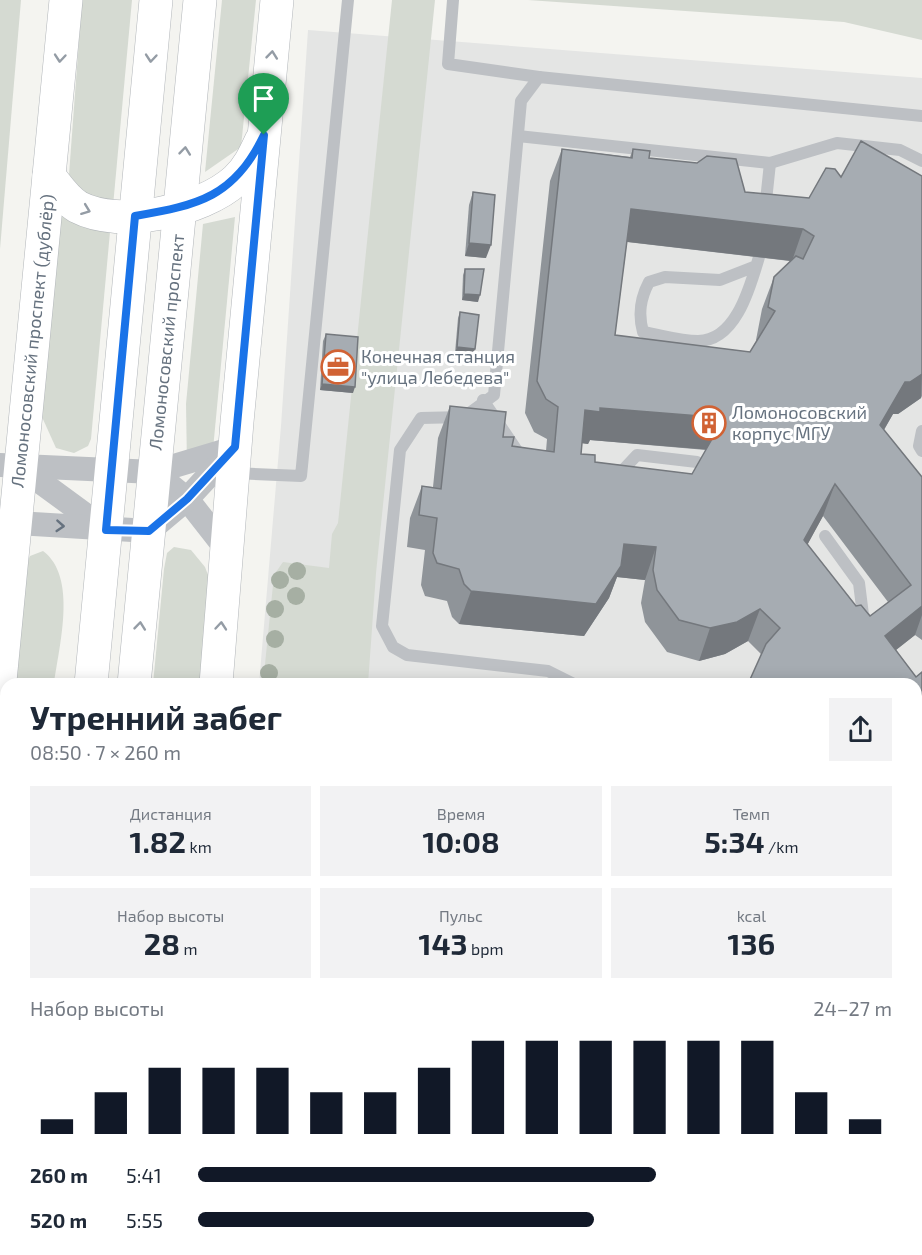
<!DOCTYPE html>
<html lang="ru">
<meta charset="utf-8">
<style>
body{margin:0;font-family:"Exo 2",sans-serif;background:#f2f2f3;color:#1f2937;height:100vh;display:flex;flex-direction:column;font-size:22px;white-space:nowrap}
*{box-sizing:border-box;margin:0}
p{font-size:20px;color:#747a83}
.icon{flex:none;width:33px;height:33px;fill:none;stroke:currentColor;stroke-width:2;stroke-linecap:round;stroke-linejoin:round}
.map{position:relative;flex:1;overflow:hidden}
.side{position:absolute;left:0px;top:678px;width:922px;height:578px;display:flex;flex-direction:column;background:#fff;border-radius:18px 18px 0 0;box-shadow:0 3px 15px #0003}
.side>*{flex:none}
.pin{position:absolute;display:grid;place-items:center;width:51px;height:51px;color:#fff;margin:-62px -26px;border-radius:50% 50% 50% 0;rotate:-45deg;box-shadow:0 0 6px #0007}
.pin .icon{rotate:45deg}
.round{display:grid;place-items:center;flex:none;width:63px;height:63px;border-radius:0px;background:#f2f2f3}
.overview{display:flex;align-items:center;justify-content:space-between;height:102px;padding:0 30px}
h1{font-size:33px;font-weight:700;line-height:45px}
.figures{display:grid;grid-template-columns:repeat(3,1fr);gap:9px;height:102px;padding:6px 30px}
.figures div{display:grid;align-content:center;border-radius:0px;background:#f2f2f3;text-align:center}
.figures b{font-size:30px;font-weight:700}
.figures small{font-size:16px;font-weight:400}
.figures p{font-size:16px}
.chart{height:168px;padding:12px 30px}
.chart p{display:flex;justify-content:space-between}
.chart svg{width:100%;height:108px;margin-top:6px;stroke:#111827;stroke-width:6}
ul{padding:0 30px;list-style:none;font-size:20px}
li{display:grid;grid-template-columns:96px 72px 1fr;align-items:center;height:45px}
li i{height:15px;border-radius:8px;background:#111827}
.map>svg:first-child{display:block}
</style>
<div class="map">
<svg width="922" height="1255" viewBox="0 0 922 1255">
<rect width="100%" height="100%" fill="#f4f4f0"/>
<path fill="#e4e5e4" d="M308,30L922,78V1255H212V1250H916V684H259L281,426Z"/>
<g fill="#d5dad2">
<path d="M0,0H21L0,249Z"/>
<path d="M82,0H132L113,206L68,188Z"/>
<path d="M222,0H256L241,147L205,172Z"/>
<path d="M392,0H435L376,573L368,684H263L274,575L283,562L329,568L332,534L338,523Z"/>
<path d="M528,0H922V40L844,22Z"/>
<path d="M61,209L110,232L91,439L88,446L74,453L56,448L42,417Z"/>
<path d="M235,217L212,460L187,466L186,404L203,224Z"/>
<path d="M174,547L191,550L205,567L210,580L203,684H153L164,569L167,553Z"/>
<path d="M43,551C78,577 59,646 54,684H13L26,564L30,556Z"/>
<path d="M6,755V1250H13L12,1255H0V816Z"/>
</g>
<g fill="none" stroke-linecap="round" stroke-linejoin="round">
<defs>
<g id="secondary">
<path d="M49,176C57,186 66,200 78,207C120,229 202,211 236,180C248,169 254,156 261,141"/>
<path d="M0,681L66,0"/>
<path d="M91,684L156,0"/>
<path d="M134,684L200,0"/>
<path d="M216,684L237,422L277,0"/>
<path d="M32,1255L33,1250"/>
<path d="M79,1255V1250"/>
<path d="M169,1255L170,1250"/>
</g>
</defs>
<use href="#secondary" stroke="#b2b6ba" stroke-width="34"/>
<g stroke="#bdc0c4" stroke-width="12">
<path d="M453,0L448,64L539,77"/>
<path d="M518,136L770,163L837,143L900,150L922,161"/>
<path d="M765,210L770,163"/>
<path d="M756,266L720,280L665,277L649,282C640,299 638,314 643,332C661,335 680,341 698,341C736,341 750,287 759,257"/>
<path d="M483,400L520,455L525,456"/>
<path d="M922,431L919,446L922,451"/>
<path d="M614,470L622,471L637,455L697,462"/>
<path d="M234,473L301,476L348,0"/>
<path d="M825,536L859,583L863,615L866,619"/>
<path d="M574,684L548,671L407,655L393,647L382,626L400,450L421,418L464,417L494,395L521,101L539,77L922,116"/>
<path d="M916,822L922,817"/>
<path d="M916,941L922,936"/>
<path d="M793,1250L798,1255"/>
</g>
<g stroke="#bdc0c4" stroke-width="24">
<path d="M0,465L154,472L234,448"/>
<path d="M20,467L106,530"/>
<path d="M154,472L187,499L227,550"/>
<path d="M0,522L149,531L187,499L235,447"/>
</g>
<use href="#secondary" stroke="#fff" stroke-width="33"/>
</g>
<g fill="#a6afa3">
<circle cx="297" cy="571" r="9"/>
<circle cx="280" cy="580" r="9"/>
<circle cx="296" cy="596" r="9"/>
<circle cx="275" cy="609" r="9"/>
<circle cx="275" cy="639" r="9"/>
<circle cx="269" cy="673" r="9"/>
</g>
<g fill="#8f9499" fill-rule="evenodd">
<path d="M562,149L630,157L633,149L649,158L745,192L809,198L841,177L922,176V396L921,398L898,414H893L884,430L922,477V640L915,635L896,650L916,677L922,672V778L916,793L761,654L748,641L725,654L699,661L667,652L645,622L641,603L645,580L617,577L609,598L584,636L459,624L452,617L447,601L425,596L421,585L425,550L407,547L410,518L422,486L433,487L438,438L450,406L503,437L512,446L546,451L547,439L534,432L525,413L550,181ZM627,242L790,261L774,277L762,309L756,340H757L750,352L615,335ZM590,440L706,450L692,474L595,462L581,454L582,443L588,444ZM823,516L888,602L870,616L856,606L807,545Z"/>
<path d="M473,192L486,258L465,256L469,205Z"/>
<path d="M465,269L478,302L462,300L463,275Z"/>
<path d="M460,312L475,349L472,355L455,353L458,318Z"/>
<path d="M326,334L353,393L320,390L323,341Z"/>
<path d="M369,1250H552L551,1255H368Z"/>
</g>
<g fill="#74787d">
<path d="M631,209L803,229L792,261L620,241Z"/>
<path d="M469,243L491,245L486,258L465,256Z"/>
<path d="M464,294L480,295L478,302L462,300Z"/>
<path d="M457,347L475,349L472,355L455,353Z"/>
<path d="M922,374L921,398L898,414H893L868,457L880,425L905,382Z"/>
<path d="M322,384L355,387L353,393L320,390Z"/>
<path d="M600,408L724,418L712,450L590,440L588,444L573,442L585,410Z"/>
<path d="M835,484L823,516L792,573L804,540Z"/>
<path d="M624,544L656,547L645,580L617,577L609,598L584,636L459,624L471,591Z"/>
<path d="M922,606V615L915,635L873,668L885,636Z"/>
<path d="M760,609L748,641L725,654L699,661L710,628Z"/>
<path d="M922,747V778L916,793V751Z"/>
</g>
<g fill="#a6acb2" stroke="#74787d" stroke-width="1.5" fill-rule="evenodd">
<path d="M861,141L922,176V374L910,382H905L880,425L922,477V606L885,636L916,677L922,672V747L916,751V684H748L766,644L780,628L760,609L737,622L710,628L679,620L657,590L653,570L656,547L624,544L621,566L596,604L471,591L464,584L459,569L437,563L433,553L437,518L419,515L422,486L441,489L450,406L506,412L503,437H514L512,446L554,452L558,407L546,399L537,381L562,149L632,158L633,149L650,151L649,158L697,163L707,156L736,159L745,192L809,198L826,168L835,169L841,177ZM631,209L803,229L814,236L803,259L796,256L774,277L768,307L775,311L750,352L615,335ZM600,408L724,418L692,474L595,462V455L581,454L585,410L600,412ZM835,484L911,585L870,616L861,605L856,606L804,540Z"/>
<path d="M473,192L495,195L491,245L469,243Z"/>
<path d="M465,269H484L480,295L464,294Z"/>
<path d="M460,312L479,315L475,349L457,347Z"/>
<path d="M326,334L358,337L355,387L322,384Z"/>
<path d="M916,754L922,761V770L916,774Z"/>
<path d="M375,1250H552L551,1255H374Z"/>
</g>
<defs><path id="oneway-chevron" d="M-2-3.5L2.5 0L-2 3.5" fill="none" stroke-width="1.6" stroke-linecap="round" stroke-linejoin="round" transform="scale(1.5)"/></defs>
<g stroke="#949ca5">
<use href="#oneway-chevron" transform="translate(272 55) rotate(-84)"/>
<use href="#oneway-chevron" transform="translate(60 58) rotate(95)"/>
<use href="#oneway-chevron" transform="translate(151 58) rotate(95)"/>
<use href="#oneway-chevron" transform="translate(185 151) rotate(-84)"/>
<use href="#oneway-chevron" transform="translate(86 210) rotate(21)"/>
<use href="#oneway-chevron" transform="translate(140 626) rotate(-84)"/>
<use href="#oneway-chevron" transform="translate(221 626) rotate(-85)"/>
</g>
<use stroke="#66727f" href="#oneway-chevron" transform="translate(60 526) rotate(4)"/>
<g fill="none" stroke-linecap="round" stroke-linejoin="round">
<defs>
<path id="route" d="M264,135L235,447L187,499L149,531L106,530L135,216C199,205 234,197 264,135Z"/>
</defs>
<use href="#route" stroke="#fff" stroke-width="12"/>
<use href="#route" stroke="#1a73e8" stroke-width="8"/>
</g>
<defs>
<symbol id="office-ring" viewBox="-11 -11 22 22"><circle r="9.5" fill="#fff" stroke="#d16234" stroke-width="1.5"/><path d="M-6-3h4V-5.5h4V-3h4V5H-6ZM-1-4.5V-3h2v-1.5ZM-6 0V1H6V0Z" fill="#d16234"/></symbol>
<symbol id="building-ring" viewBox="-11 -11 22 22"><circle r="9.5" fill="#fff" stroke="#d16234" stroke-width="1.5"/><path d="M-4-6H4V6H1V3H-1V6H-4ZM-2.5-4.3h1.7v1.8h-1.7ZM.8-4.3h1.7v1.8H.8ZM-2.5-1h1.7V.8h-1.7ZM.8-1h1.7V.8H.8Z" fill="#d16234"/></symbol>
</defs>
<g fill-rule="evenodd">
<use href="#office-ring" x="319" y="348" width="38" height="38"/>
<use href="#building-ring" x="690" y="404" width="38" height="38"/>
</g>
<g text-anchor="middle" stroke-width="6" stroke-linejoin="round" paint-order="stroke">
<g font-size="18" fill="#66727f" stroke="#fff">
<text transform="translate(33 341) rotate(-84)" y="6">Ломоносовский проспект (дублёр)</text>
<text transform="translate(167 342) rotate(-84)" y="6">Ломоносовский проспект</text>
</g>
<g font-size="18" fill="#66727f" stroke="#fff" text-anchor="start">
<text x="361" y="363">Конечная станция<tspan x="361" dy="21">"улица Лебедева"</tspan></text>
<text x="732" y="419">Ломоносовский<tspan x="732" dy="21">корпус МГУ</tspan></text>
</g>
</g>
</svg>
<div class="pin" style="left:264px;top:135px;background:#1e9e55"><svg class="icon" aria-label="arrive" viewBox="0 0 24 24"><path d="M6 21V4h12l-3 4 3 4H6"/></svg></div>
<section class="side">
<div class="overview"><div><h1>Утренний забег</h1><p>08:50 · 7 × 260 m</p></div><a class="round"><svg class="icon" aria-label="share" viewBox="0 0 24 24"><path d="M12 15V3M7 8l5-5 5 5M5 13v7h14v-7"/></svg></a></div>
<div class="figures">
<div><p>Дистанция</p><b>1.82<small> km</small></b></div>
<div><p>Время</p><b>10:08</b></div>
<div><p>Темп</p><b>5:34<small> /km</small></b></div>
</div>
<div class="figures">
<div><p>Набор высоты</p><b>28<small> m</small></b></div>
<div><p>Пульс</p><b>143<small> bpm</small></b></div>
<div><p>kcal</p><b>136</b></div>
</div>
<div class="chart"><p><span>Набор высоты</span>24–27 m</p>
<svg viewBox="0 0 160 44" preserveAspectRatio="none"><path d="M5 44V38M15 44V27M25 44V17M35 44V17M45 44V17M55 44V27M65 44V27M75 44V17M85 44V6M95 44V6M105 44V6M115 44V6M125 44V6M135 44V6M145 44V27M155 44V38"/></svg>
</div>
<ul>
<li><b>260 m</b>5:41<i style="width:66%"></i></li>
<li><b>520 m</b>5:55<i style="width:57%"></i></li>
</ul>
</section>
</div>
